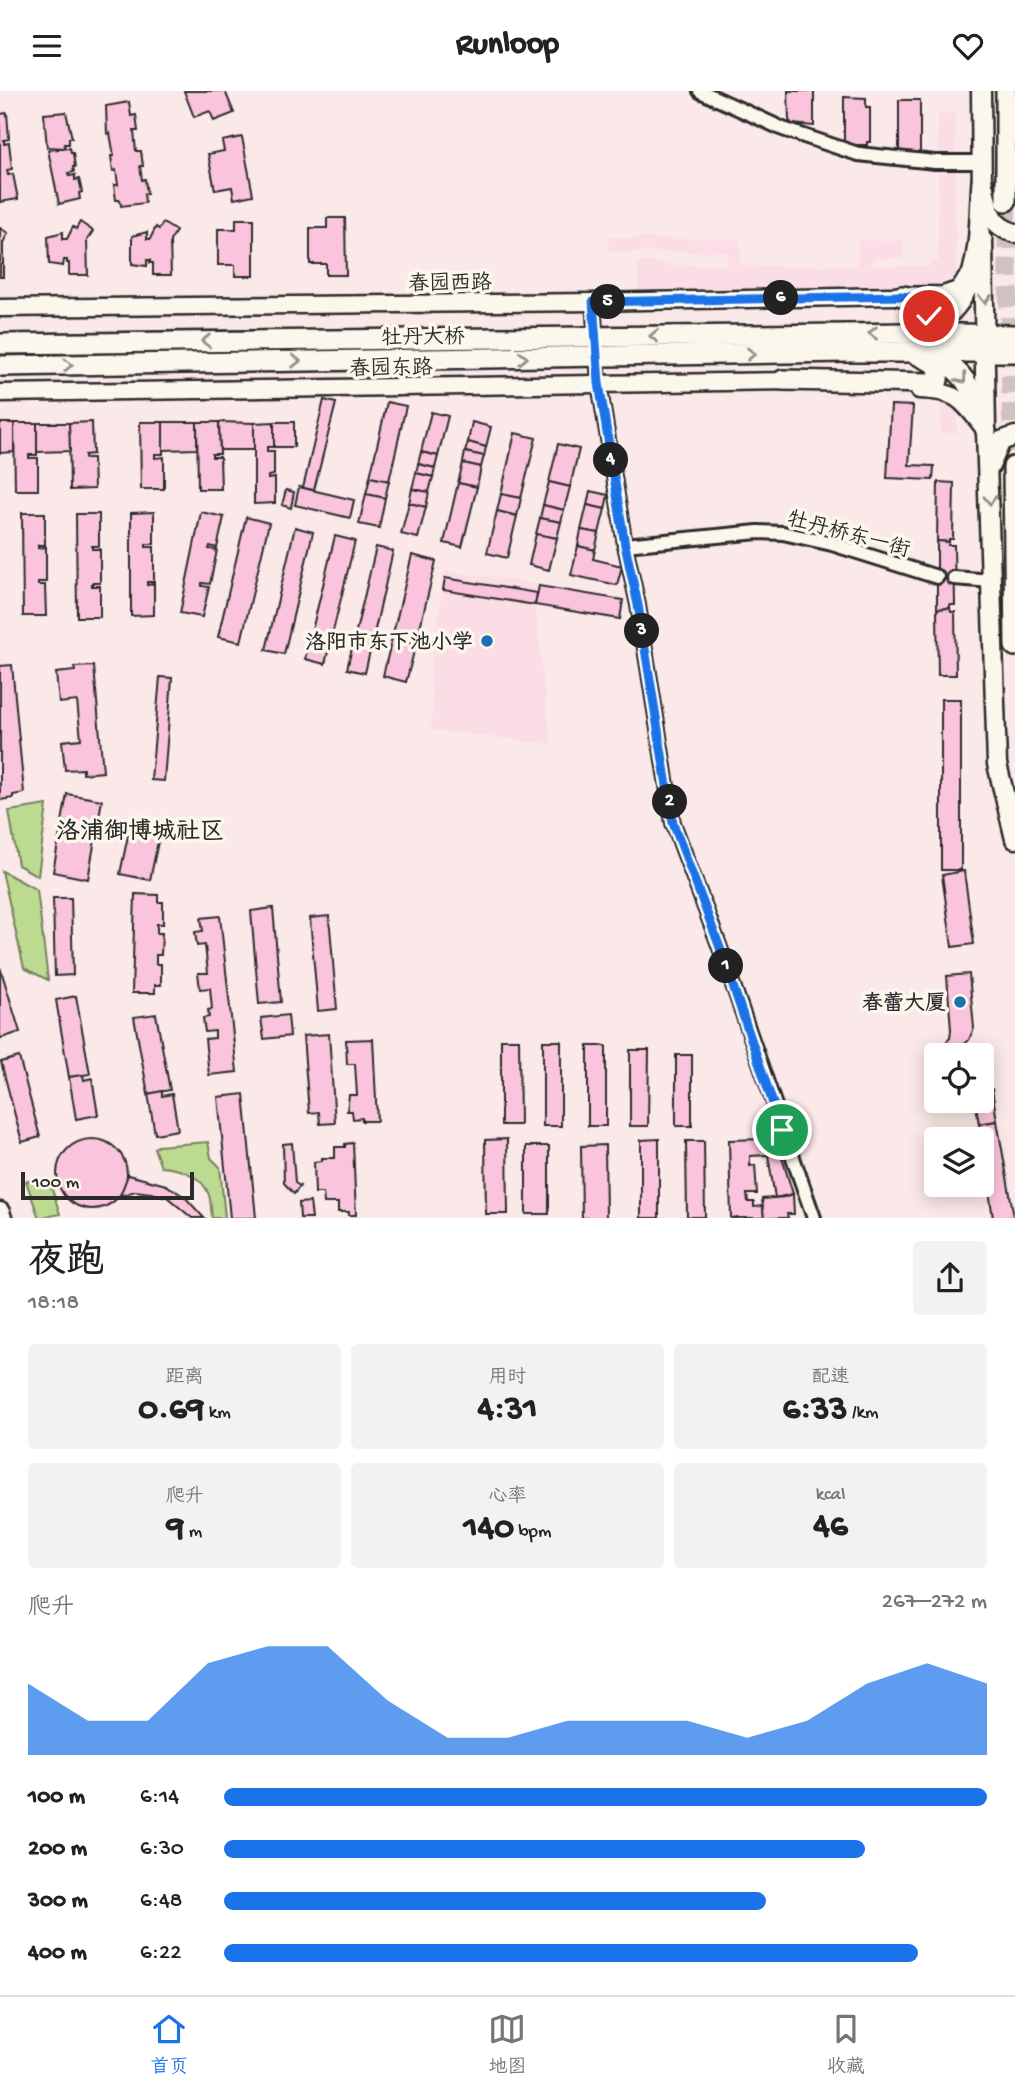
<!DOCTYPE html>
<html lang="zh">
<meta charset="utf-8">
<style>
body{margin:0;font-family:"Gochi Hand","LXGW WenKai TC",sans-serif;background:#f2f2f2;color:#222;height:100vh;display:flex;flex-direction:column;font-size:26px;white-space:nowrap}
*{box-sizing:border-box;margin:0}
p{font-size:23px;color:#767676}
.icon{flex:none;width:38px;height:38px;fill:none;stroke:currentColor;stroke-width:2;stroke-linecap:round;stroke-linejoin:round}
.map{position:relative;height:1127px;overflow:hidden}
.drawer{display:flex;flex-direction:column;background:#fff;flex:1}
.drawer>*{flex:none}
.controls{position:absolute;left:924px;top:952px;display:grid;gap:14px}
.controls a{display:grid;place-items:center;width:70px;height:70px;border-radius:7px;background:#fff;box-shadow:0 4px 18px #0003;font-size:35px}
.scale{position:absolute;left:21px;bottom:18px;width:173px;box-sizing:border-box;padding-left:7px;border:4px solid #2b2b2b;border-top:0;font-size:19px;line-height:24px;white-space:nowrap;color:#2b2b2b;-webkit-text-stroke:5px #fbf7ec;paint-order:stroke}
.pin{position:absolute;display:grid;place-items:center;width:60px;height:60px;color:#fff;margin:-30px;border:4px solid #fff;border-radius:50%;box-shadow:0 2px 7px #0007}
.km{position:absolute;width:35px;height:35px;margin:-18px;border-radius:50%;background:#222;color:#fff;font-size:19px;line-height:35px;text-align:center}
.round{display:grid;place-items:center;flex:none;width:74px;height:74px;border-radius:7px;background:#f2f2f2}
.overview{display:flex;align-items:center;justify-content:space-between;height:119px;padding:0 28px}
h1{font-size:38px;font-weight:700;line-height:52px}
.stats{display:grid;grid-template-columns:repeat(3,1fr);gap:10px;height:119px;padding:7px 28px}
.stats div{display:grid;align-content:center;border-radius:7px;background:#f2f2f2;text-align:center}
.stats b{font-size:35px;font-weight:700}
.stats small{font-size:19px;font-weight:400}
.stats p{font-size:19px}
.chart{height:196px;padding:14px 28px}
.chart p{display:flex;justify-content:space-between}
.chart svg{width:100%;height:126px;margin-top:7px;fill:#1a73e8;opacity:.7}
ul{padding:0 28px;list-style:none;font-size:23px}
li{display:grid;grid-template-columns:112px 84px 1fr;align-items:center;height:52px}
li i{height:18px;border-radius:9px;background:#1a73e8}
header{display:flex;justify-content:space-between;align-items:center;height:91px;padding:0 28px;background:#fff;font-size:32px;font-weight:700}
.tabs{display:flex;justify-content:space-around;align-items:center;height:98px;border-top:2px solid #e0e0e0;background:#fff;font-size:19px;color:#767676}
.tabs a{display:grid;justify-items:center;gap:4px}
.tabs .active{color:#1a73e8}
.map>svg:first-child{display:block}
</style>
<header><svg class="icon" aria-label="menu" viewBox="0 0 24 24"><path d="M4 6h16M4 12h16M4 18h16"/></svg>Runloop<svg class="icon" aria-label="heart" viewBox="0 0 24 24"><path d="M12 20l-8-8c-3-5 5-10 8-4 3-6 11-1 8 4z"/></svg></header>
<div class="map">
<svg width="1015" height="1127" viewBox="0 0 1015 1127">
<rect width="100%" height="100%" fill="#fbe8e8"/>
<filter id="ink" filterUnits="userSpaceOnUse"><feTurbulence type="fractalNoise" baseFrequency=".0143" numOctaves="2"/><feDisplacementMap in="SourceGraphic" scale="14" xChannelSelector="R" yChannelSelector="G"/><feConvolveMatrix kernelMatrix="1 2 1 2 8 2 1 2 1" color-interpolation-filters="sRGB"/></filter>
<g filter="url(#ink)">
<g fill="#fbdde5">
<path d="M938,22H955L957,342H941L940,216L929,213H663L638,216V171H663L664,174H727L728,161H608V147L740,148L741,175H857L858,149L903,150V167H872L871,175H929V171H938Z"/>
<path d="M445,480L539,493L535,517L551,653L431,639L433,612L430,584Z"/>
</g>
<g fill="#bdda91" stroke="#74825e" stroke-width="2">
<path d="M47,714L38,785L18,774L9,720Z"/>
<path d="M2,780L37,799L48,889L24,877Z"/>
<path d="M208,1051L211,1067L220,1076L225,1127H212C211,1120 211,1111 209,1104C202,1084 179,1077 161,1076L154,1057L158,1055Z"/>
<path d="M49,1089L60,1123L39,1127L26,1090Z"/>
</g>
<g fill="#fbc4dd" stroke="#2b2b2b" stroke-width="2">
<path d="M184,0H225L234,22L214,30L210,20L194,26Z"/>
<path d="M788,0H814V35L792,33L789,29Z"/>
<path d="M844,6L866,7V16H870V51H867V54H844Z"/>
<rect x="899" y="9" width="21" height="52"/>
<path d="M129,11L131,25L136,24L138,40H134L136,60H141L143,75H140L142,89L145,88L147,103H144L145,112L121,115L120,109H116L114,94H118L116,79L113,80L111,65H114L110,42L107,43L106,15Z"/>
<path d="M66,21L72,47H69V53H64L65,57L47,56L44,23Z"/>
<path d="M7,22L9,48L4,49V53L9,52L12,78L7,79L8,84L13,83L18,108L0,111V23Z"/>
<path d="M242,46L253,104L234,108L232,96L215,99L208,63L224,60L222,50Z"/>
<path d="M70,57L71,62H73L75,76H73L74,81L68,82L69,85L75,84V89L79,88L82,101L79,102L80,108L59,113L48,59Z"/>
<path d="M327,127H345L346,184H326V173H310V137H327Z"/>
<path d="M236,128H254V185H235V174H218V138H236Z"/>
<path d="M80,131L93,140L87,149L88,184H69V172H67V169H64L63,175L49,173L48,145L63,141V148H67L73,136L76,138Z"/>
<path d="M163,132L176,140L170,150L171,184H153V172H150V169H147V175L132,173V145L147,141V148H150L156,136L159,138Z"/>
<path d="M0,137L8,142L3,152V186H0Z"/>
<path d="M324,309L336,312L314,399L303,397Z"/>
<path d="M387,311L406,315L389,390L370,386Z"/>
<path d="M891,314L913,315L909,374L934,375L933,389L887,387Z"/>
<path d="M431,321L448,325L438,365L421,361Z"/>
<path d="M92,331L93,363L85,364V367H93L94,398L70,399L69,332Z"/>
<path d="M140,331H163V363H155V367L164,366V398H141Z"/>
<path d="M163,331H197V358L163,359Z"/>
<path d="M197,331H219L220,363H212V366H220L221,398H198Z"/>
<path d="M219,331L254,332V359H220Z"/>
<path d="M274,331V356H267V360H274V384L268,385V388L275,387V412L254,413V332Z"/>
<rect x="274" y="331" width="20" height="25"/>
<path d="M472,331L491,336L486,356L468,351Z"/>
<path d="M0,332H14V361L0,362Z"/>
<path d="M14,332H37V364H29V367H38V399H15Z"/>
<path d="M37,332H69L70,360L37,361Z"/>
<path d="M515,342L536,347L521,407L501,403Z"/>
<path d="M468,351L486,356L484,365L465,361Z"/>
<path d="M558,353L579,358L570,396L549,391Z"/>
<path d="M421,361L438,365L435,377L418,373Z"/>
<path d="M465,361L484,365L481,376L463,372Z"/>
<path d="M463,372L481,376L477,396L458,392Z"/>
<path d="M418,373L435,377L433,386L416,382Z"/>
<path d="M416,382L433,386L429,401L412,398Z"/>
<path d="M370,386L389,390L385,407L366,403Z"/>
<path d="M549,391L570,396L564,419L543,414Z"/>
<path d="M938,391L954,392L953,448H949V451L937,450Z"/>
<path d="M458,392L477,396L462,456L444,452Z"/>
<path d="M299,396L354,409L350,427L295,414Z"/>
<path d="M412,398L429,401L426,416L409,412Z"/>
<path d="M286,399L294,401L291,417L282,414Z"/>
<path d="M590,400L608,404L605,418L587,414Z"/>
<path d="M366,403L385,407L379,437L359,433Z"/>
<path d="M501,403L521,407L517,425L497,420Z"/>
<path d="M409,412L426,416L418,447L401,443Z"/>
<path d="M543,414L564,419L561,431L540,427Z"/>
<path d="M587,414L605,418L599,442L581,439Z"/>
<path d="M497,420L517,425L507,467L487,462Z"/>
<path d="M154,421V453H146V456H154V491H147V494L154,493V524L131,525V422Z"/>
<path d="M201,421L224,426L217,457L210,455L209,458L217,459L210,493L202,492V495L209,496L202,526L180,522Z"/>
<path d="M22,422H45V454H38V457L46,456V491H38V494H45L46,525H23Z"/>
<path d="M76,423H99V455H92V458H100V492H92V495H100V526H77Z"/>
<path d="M246,426L269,432L241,551L218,546Z"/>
<path d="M540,427L561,431L557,447L536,443Z"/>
<path d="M295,436L313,441L284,563L266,559Z"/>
<path d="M581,439L599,442L595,459L578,455Z"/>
<path d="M536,443L557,447L549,479L529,474Z"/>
<path d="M335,445L355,450L325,573L305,568Z"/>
<path d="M937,450L949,451L948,454H954L955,514H950V517L937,518Z"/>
<path d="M578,455L595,459L593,468L622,475L617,494L571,484Z"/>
<path d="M376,456L393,460L365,582L347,578Z"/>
<path d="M412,464L436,470L416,553L392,547Z"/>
<path d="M445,487L537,502L535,514L443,499Z"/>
<path d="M539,495L623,509L620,528L535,514Z"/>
<path d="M950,517L951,521H955L956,584H938L937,518Z"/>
<path d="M392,547L416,553L406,591L383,585Z"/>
<path d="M12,574L24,702L13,704V707L0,709V575Z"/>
<path d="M94,575L103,681L83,683V678L65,679L62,650L81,648L77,610L59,612L56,582L75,580L74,576Z"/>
<path d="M160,586L172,587L164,690L151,689Z"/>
<rect x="941" y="608" width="20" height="171"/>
<path d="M67,703L102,709L88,788L53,781Z"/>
<path d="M131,730L161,736L150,789L120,783Z"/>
<path d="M964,780L974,853L952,856L942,784Z"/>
<path d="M135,803L158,804V811H163V833H157V842H162L161,864H156V873H161V894H155V902H132Z"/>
<path d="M53,807H71L73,884L55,885Z"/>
<path d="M273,817L281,911L259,913L251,820Z"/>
<path d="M220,825L237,981L209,984L205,948L215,947V940L205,941L203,927L209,926L208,919L212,918L210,897L200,898L198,882H208L205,854L197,855L195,841L203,840L201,827Z"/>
<path d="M329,825L337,918L318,920L310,827Z"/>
<path d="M0,876L20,941L1,947L0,946Z"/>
<path d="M969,883L974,937L969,949L954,963L945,952L950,947L951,939L947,885Z"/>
<path d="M76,905L90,983L69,986L56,909Z"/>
<path d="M156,923L170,999L148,1003L134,926Z"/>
<path d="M288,924L290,945L264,948L261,927Z"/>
<path d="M329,943L335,1032L320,1033L319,1021L309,1022L303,945Z"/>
<path d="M373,948L377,1030H362V1027L353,1028L352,1020H347L349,1004H357L355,973H347L346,949Z"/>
<path d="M501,948H519L520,1034H501Z"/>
<rect x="543" y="950" width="18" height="85"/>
<rect x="588" y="955" width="18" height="80"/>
<path d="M630,959H649L648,1035H630Z"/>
<rect x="676" y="964" width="16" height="71"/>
<path d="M19,966L40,1046L22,1051L1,971Z"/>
<path d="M83,984L84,989L92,987L98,1024L76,1028L69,986Z"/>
<path d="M992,998L997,1030L979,1033L975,1010H982V999Z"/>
<path d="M162,1000V1005L172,1003L178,1039L155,1043L148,1003Z"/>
<path d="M244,1003L256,1127H230L218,1006Z"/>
<path d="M997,1030L1014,1126L1005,1127H993L979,1033Z"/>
<path d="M507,1048L508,1123H486L485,1049Z"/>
<path d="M659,1048V1127H641V1049Z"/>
<path d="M765,1048L768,1064L750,1065V1075L755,1074L757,1103H747L748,1111H754V1116L763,1115L764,1127H731L729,1049Z"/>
<circle cx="92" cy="1083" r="35"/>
<path d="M686,1050H704L705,1126H687Z"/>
<path d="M292,1052L295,1092L300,1095L294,1103L284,1092L283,1053Z"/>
<path d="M353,1052L356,1124H349V1121H338V1112H324L323,1102H315L314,1071L322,1070V1067H335V1056H345V1053Z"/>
<path d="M605,1054L606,1127H582L581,1055Z"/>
<rect x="526" y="1055" width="23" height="68"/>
<path d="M780,1060L793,1103L775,1107L768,1064Z"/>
<path d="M128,1084L166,1094L185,1106L204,1127H192L167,1106L151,1102L135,1100L120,1105Z"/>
<path d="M793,1103L794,1123H787L788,1127H764L762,1108L785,1106Z"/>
<path d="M310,1111L312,1127H300L299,1112Z"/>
</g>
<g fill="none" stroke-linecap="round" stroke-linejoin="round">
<path stroke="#d1c2c2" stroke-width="19" stroke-dasharray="19 10" stroke-linecap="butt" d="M1006,110L1013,376"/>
<defs>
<g id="minor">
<path d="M700,0L783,38L858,63L935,71H981"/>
<path d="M593,211L599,292L625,454L638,514L673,732L719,854L814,1127"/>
<path d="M625,454L758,441L783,442L832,453L937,486"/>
<path d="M954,487L992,490"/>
</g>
<g id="tertiary">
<path d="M0,217L593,211L943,204L958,199L967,187"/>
<path d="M919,299C956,300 961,308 983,336"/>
<path d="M0,302L795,290"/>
</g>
<g id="secondary">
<path d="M981,0L982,105"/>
<path d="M984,97C989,120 990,135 1015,142"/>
<path d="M983,150L986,340L997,673L1015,748"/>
<path d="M990,375L1001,350L1015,345"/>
<path d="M0,1121L2,1127"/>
</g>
<g id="primary">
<path d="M1006,110V0"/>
<path d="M901,205L925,208L931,212C932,223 925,230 915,235"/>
<path d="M903,242C914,238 929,236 939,230C984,201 978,138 982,90"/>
<path d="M845,243L903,242L1015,244"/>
<path d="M847,261H1015"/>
<path d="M930,266C966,274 977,309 986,340"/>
<path d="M783,289L930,292L938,289L939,277L934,272L912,261"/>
<path d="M1013,376L1015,555"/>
</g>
</defs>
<use href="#minor" stroke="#2b2b2b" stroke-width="18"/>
<use href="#tertiary" stroke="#2b2b2b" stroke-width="21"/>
<use href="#secondary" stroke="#2b2b2b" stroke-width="23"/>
<use href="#primary" stroke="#2b2b2b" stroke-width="24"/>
<use href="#minor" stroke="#fbf7ec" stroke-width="12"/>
<use href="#tertiary" stroke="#fbf7ec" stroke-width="16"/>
<use href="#secondary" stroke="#fbf7ec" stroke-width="18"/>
<use href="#primary" stroke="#fbf7ec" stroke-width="19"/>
<defs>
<g id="primary-bridge">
<path d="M0,253L845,243"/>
<path d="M0,275L847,261"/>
</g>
</defs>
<use href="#primary-bridge" stroke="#2b2b2b" stroke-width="24" stroke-linecap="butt"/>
<use href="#primary-bridge" stroke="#fbf7ec" stroke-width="19"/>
</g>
<defs><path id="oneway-chevron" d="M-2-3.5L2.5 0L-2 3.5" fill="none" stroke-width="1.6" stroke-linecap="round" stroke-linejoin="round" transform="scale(1.75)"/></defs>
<g stroke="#93918c">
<use href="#oneway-chevron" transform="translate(985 208) rotate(89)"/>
<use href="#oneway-chevron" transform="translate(873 242) rotate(179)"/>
<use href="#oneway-chevron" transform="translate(654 245) rotate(179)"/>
<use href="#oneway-chevron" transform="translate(206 250) rotate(179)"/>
<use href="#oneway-chevron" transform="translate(751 263) rotate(-1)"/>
<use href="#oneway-chevron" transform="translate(523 267) rotate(-1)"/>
<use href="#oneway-chevron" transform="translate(296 270) rotate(-1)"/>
<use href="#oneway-chevron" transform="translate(68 274) rotate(-1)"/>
<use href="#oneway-chevron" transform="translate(962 288) rotate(52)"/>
<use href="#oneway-chevron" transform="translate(990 409) rotate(89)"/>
</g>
</g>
<g fill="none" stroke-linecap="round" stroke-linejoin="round" filter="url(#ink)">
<defs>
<path id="route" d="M782,1039L719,854L673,732L638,514L625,454L599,292L593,211L901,205L925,208L930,212L932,219L929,225"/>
</defs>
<use href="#route" stroke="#fff" stroke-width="14"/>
<use href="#route" stroke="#1a73e8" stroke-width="9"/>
</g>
<g fill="#1f6fb2" stroke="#fbf7ec" stroke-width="2.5">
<circle cx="487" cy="550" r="7"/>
<circle cx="960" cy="911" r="7"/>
</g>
<g text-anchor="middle" stroke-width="7" stroke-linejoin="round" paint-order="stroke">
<g font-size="21" fill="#2b2b2b" stroke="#fbf7ec">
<text transform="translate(450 191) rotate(-1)" y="7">春园西路</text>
<text transform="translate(423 245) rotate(-1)" y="7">牡丹大桥</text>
<text transform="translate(391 276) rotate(-1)" y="7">春园东路</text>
<text transform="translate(849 442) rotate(15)" y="7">牡丹桥东一街</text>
</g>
<g font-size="21" font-weight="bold" fill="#2b2b2b" stroke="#fbf7ec" text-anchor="end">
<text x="473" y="557">洛阳市东下池小学</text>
<text x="946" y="918">春蕾大厦</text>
</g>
<g font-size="24" font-weight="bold" fill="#2b2b2b" stroke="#fbf7ec">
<text x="140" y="747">洛浦御博城社区</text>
</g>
</g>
</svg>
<div class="controls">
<a><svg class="icon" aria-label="locate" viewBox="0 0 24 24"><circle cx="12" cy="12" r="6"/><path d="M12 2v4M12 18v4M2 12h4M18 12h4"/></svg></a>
<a><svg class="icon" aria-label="layers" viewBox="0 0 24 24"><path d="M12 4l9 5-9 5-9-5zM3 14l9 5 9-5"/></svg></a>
</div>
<div class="scale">100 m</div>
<div class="pin" style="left:782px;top:1039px;background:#1e9e55"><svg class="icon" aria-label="arrive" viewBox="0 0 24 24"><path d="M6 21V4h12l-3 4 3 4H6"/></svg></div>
<div class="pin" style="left:929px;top:225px;background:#d93025"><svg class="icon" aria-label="check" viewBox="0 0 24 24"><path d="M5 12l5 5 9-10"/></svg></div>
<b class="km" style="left:726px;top:875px">1</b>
<b class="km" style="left:670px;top:711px">2</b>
<b class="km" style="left:642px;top:540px">3</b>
<b class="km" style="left:611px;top:369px">4</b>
<b class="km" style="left:608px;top:211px">5</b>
<b class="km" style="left:781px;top:207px">6</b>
</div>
<section class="drawer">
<div class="overview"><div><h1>夜跑</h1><p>18:18</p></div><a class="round"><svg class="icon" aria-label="share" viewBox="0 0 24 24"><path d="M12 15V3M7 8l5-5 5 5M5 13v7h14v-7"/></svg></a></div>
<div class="stats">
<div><p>距离</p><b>0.69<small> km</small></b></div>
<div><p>用时</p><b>4:31</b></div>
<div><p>配速</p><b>6:33<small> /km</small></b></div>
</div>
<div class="stats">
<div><p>爬升</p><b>9<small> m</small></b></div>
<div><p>心率</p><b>140<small> bpm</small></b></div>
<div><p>kcal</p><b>46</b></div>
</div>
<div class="chart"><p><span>爬升</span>267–272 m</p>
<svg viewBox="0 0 160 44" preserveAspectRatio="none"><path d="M0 44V19L10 32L20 32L30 12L40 6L50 6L60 25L70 38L80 38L90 32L100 32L110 32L120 38L130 32L140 19L150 12L160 19V44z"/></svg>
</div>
<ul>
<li><b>100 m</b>6:14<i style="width:100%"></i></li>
<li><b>200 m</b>6:30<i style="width:84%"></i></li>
<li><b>300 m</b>6:48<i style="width:71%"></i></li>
<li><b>400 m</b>6:22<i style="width:91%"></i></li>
</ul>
</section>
<nav class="tabs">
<a class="active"><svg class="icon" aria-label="home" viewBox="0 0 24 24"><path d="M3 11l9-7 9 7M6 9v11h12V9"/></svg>首页</a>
<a><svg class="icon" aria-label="map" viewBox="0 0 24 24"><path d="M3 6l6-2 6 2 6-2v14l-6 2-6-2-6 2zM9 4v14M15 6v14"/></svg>地图</a>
<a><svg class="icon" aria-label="saved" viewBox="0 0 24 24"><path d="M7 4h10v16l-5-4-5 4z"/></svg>收藏</a>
</nav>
